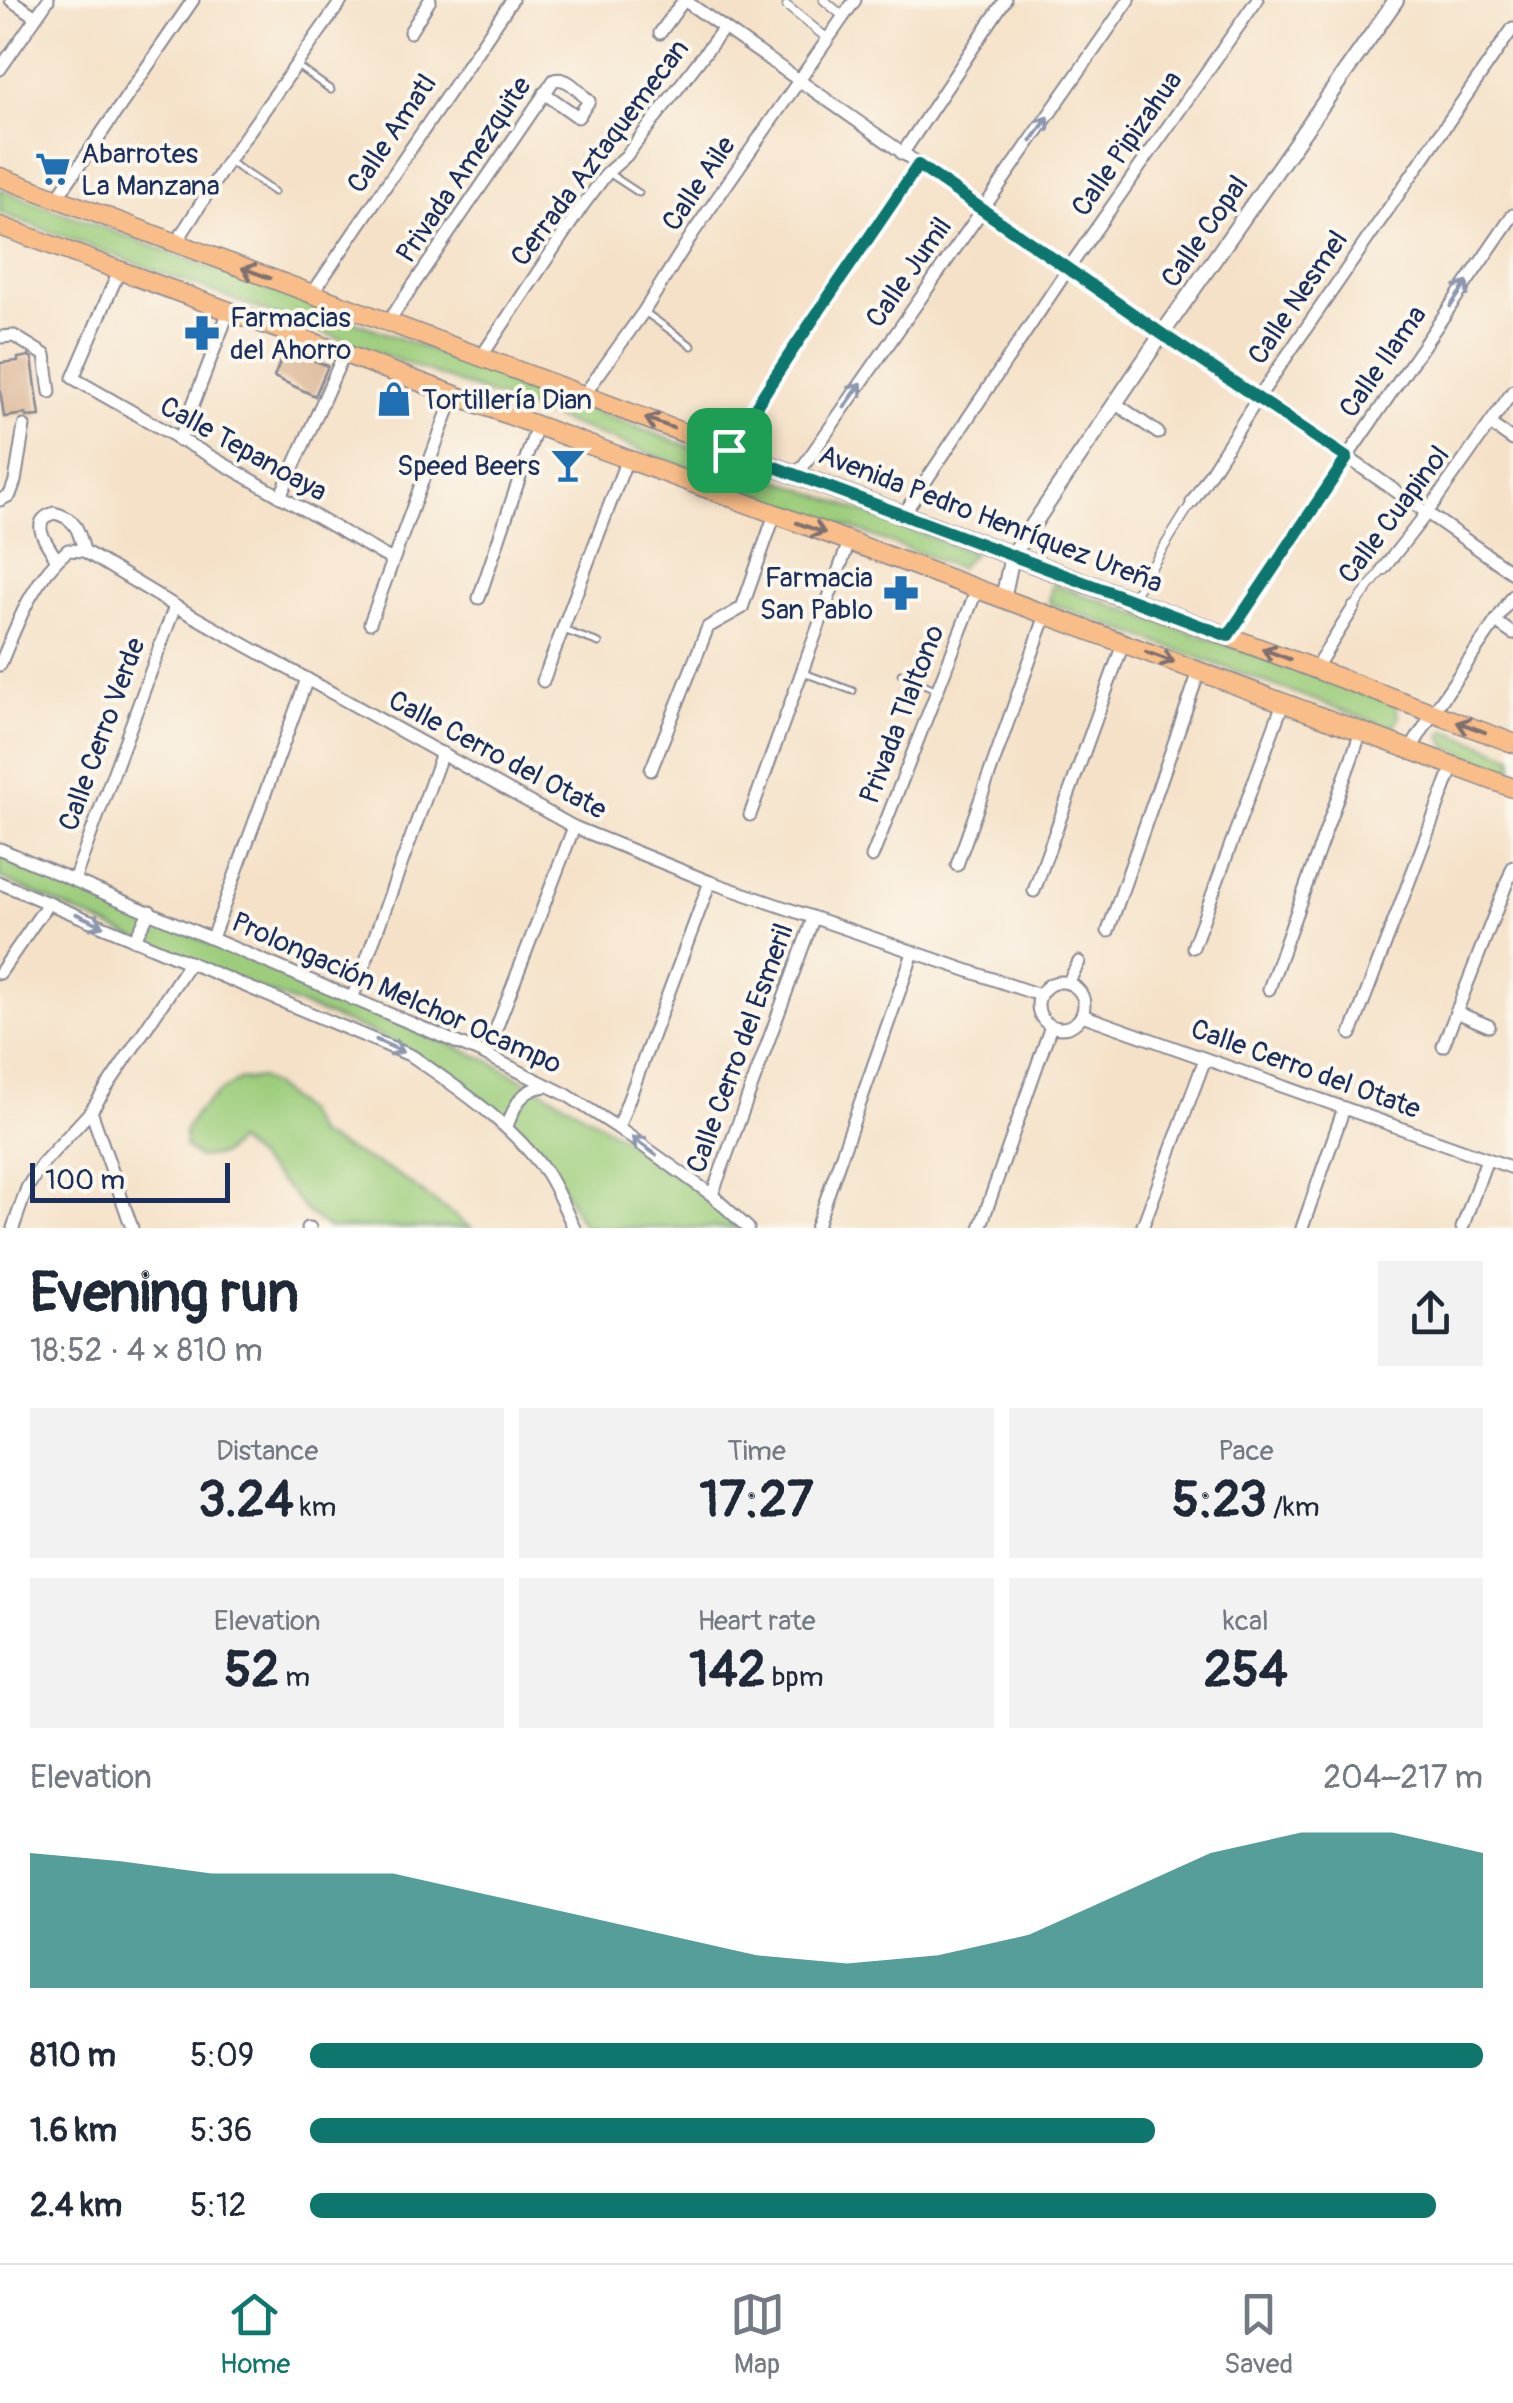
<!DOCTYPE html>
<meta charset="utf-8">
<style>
body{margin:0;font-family:Pangolin,sans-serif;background:#f2f2f3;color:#1f2937;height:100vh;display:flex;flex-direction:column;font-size:38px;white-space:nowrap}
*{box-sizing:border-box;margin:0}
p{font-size:32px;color:#747a83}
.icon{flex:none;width:55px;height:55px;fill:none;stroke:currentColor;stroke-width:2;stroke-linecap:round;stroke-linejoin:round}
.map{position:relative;height:1228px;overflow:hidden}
.sheet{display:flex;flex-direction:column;background:#fff;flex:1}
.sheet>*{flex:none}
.scale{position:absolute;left:30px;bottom:25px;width:200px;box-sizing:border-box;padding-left:10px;border:5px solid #1b2f5e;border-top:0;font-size:28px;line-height:35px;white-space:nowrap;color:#1b2f5e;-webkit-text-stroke:8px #fbf7ec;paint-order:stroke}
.pin{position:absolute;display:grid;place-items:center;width:85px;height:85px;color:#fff;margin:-42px;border-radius:20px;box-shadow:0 5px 15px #0006}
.round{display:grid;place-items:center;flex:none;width:105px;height:105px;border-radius:0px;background:#f2f2f3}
.overview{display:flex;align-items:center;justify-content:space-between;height:170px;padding:0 30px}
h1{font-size:55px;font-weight:700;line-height:75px}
.figures{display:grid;grid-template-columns:repeat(3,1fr);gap:15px;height:170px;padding:10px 30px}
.figures div{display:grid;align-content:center;border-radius:0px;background:#f2f2f3;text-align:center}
.figures b{font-size:50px;font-weight:700}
.figures small{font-size:28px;font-weight:400}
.figures p{font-size:28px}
.chart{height:280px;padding:20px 30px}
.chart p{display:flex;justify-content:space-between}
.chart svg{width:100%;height:180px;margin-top:10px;fill:#0f766e;opacity:.7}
ul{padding:0 30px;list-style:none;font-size:32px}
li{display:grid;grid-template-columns:160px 120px 1fr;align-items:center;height:75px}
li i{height:25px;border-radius:12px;background:#0f766e}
.menu{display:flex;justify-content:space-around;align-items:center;height:140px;border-top:2px solid #e0e1e3;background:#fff;font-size:28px;color:#747a83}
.menu a{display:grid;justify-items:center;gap:5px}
.menu .on{color:#0f766e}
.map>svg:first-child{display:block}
</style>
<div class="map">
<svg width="1513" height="1228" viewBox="0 0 1513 1228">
<rect width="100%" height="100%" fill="#fbf7ec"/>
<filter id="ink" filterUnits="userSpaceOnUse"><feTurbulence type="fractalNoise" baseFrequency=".01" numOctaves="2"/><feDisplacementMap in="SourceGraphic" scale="20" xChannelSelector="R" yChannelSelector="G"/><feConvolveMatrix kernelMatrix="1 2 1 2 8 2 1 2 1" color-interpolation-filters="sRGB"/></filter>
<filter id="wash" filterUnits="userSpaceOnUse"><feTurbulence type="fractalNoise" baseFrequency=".0048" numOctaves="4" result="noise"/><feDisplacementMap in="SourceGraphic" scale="40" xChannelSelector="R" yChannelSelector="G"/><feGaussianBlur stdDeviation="2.25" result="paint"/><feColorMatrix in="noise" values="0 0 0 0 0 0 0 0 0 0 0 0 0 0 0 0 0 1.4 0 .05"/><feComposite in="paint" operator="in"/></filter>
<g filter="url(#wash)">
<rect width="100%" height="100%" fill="#f5e1c7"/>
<g fill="#9dcd7c" stroke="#5c7e6d" stroke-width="2.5">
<path d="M0,189L973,553L959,568L0,213Z"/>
<path d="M1052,584L1394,703L1399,716L1396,723L1388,727L1049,603Z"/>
<path d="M1447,731L1513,756V772L1448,748L1441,736Z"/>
<path d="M0,854L487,1060C574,1106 668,1160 739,1228H584L553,1169L487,1106L412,1052L373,1033L186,961L0,878Z"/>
<path d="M260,1078L280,1091L304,1112L317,1135L395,1173L471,1228H328L308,1213L288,1189L237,1141L221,1155L199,1158L185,1147V1130L196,1113L218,1093L239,1080Z"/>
</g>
<g id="blocks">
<g fill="#dbb594">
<path d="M285,349L328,366L315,396L274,377Z"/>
<path d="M29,356L32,358L40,416L27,417L26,414L4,417L0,389V363L18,361V358Z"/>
</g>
</g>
</g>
<g filter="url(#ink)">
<use href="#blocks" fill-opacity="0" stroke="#888892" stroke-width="2.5"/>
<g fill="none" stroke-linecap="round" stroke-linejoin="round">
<defs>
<g id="service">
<path d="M297,66L331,90"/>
<path d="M231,163L274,192"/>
<path d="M610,174L639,193"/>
<path d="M646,313L692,346"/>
<path d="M566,631L599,643"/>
<path d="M804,673L853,691"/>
<path d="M901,674L935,689"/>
</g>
<g id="pedestrian">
<path d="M824,0L844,17"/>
<path d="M787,6L828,39"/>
<path d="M1131,600L1192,502"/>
<path d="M1354,607L1383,569"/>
</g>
<g id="minor">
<path d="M11,0L36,17"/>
<path d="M684,0L1162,334L1347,457L1513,573"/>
<path d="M410,32L430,0"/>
<path d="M660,33L684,0"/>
<path d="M0,69L48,0"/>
<path d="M902,154L1005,0"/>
<path d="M57,198L193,0"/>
<path d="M176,243L228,161L342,0"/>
<path d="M119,271L73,378L392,560"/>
<path d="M312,294L512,0"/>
<path d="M388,322L554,80C568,76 579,92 589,101L578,117L544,93"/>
<path d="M0,337L14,336L45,355L50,392"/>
<path d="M481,357L583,205L608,172L626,156L724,28"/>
<path d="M584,395L644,311L693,233L855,0"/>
<path d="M1115,403L1158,433"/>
<path d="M1490,424L1513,440"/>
<path d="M179,441L229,311"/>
<path d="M729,450C788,352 855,260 917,165"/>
<path d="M797,475L1129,0"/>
<path d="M280,497L344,354"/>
<path d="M0,500L10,495L15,481L24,426"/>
<path d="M1192,502L1258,398L1513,28"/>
<path d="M903,515L1068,269L1257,0"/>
<path d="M57,560C48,544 27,522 54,513C76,518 79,531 84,551"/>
<path d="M1383,569L1426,514L1513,391"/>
<path d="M479,598L537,426"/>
<path d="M1496,622L1513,634"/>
<path d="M370,623L454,395"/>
<path d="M1228,636L1347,457L1513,215"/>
<path d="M0,665C17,624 33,579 68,550L84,551L175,606L574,827L710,882L1039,995"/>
<path d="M1315,669L1354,607"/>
<path d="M543,681L627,459"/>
<path d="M1410,750L1433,713L1513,596"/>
<path d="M651,770L708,627L742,608L775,514"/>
<path d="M750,815L849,542"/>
<path d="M0,849L486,1055L567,1095L618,1128L712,1195L748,1228"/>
<path d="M872,857L977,589"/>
<path d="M957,865L1046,615"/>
<path d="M74,880L175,606"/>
<path d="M0,883L412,1056C461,1090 510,1123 546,1172C557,1189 565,1210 574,1228"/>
<path d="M1034,891L1123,644"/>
<path d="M1108,931L1199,672"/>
<path d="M212,938L307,679"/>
<path d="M134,940L150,911"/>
<path d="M1193,947L1283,703"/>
<path d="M0,973L49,902"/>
<circle cx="1061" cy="1005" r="23"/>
<path d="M1068,983L1079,962"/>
<path d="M1269,989L1361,732"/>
<path d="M352,999L442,753"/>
<path d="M1456,1012L1489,1026"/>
<path d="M1082,1015L1513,1168"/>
<path d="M1351,1034L1453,766"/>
<path d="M1443,1046L1513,867"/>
<path d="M486,1055L574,827"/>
<path d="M91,1111L132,1228"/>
<path d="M507,1126C515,1105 521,1089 546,1086"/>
<path d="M618,1128L710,882"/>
<path d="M712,1195L813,919"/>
<path d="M13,1228L27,1188L42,1164L91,1111L190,962"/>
<path d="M307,1228H310"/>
<path d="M816,1228L913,953"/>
<path d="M980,1228L1051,1026"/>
<path d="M1142,1228L1205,1059"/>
<path d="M1302,1228L1344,1108"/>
<path d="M1462,1228L1487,1159"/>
</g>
<path id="tertiary" d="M1003,599L1012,556L1162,334L1396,0"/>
<g id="primary">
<path d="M0,177L1513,743"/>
<path d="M0,226L1513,788"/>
</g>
</defs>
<use href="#service" stroke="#888892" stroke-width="9"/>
<use href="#pedestrian" stroke="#888892" stroke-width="11"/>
<use href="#minor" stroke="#888892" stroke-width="15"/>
<use href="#tertiary" stroke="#888892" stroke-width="18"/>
<use href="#primary" stroke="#888892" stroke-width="21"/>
<use href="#service" stroke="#fff" stroke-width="5"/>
<use href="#pedestrian" stroke="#fff" stroke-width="8"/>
<use href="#minor" stroke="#fff" stroke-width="11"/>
<use href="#tertiary" stroke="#fff" stroke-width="14"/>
<use href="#primary" stroke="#f8bd88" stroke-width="18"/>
</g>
<defs><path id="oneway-shaft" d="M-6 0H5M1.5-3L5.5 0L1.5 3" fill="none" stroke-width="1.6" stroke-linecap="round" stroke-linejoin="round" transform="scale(2.5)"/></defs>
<g stroke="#8d97ae">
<use href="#oneway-shaft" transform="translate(1040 129) rotate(-55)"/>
<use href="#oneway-shaft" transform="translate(1459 294) rotate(-55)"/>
<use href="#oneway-shaft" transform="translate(853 395) rotate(-55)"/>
<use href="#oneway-shaft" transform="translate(90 920) rotate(24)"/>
<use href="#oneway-shaft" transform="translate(390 1046) rotate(24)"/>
<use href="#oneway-shaft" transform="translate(644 1146) rotate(-144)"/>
</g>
<g stroke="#7e6f71">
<use href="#oneway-shaft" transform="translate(256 273) rotate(-160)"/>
<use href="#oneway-shaft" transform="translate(659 423) rotate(-160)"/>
<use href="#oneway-shaft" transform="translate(811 528) rotate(20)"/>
<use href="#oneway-shaft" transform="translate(1276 654) rotate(-159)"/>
<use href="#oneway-shaft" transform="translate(1160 657) rotate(20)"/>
<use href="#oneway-shaft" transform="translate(1471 727) rotate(-160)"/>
</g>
</g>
<g fill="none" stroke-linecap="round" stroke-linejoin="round" filter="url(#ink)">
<defs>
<path id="route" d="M918,165L1162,334L1347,458L1228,636L729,450C788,352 855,260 918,165Z"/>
</defs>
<use href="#route" stroke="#fff" stroke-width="20"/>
<use href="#route" stroke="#0f766e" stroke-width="12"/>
</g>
<defs>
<symbol id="supermarket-bare" viewBox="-9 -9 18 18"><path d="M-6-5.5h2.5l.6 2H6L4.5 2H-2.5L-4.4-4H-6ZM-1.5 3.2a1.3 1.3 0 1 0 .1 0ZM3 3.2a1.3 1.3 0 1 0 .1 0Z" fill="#1f6fb2" stroke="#fbf7ec" stroke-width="2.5" paint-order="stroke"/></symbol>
<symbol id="pharmacy-bare" viewBox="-9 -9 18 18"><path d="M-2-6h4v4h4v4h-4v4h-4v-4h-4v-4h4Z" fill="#1f6fb2" stroke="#fbf7ec" stroke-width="2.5" paint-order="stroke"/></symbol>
<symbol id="shop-bare" viewBox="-9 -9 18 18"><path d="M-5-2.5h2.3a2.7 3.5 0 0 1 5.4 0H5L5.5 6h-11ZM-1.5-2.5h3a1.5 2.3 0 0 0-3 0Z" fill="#1f6fb2" stroke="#fbf7ec" stroke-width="2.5" paint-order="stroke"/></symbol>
<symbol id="bar-bare" viewBox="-9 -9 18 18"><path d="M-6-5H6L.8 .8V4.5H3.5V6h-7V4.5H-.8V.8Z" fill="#1f6fb2" stroke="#fbf7ec" stroke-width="2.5" paint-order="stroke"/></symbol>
</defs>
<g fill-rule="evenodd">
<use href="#supermarket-bare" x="28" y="144" width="50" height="50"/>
<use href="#pharmacy-bare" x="177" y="308" width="50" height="50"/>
<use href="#shop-bare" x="369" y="374" width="50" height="50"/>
<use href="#bar-bare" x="543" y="440" width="50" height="50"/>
<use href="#pharmacy-bare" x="876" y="568" width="50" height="50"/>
</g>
<g text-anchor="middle" stroke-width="8" stroke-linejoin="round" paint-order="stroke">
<g font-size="28" fill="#1b2f5e" stroke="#fbf7ec">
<text transform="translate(391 133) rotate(-56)" y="10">Calle Amatl</text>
<text transform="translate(1126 143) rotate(-55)" y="10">Calle Pipizahua</text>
<text transform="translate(599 152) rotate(-53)" y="10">Cerrada Aztaquemecan</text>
<text transform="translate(463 169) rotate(-56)" y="10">Privada Amezquite</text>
<text transform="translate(698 183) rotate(-56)" y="10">Calle Aile</text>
<text transform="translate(1204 231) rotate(-55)" y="10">Calle Copal</text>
<text transform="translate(908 272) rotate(-55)" y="10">Calle Jumil</text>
<text transform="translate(1297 297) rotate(-56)" y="10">Calle Nesmel</text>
<text transform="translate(1382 361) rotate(-55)" y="10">Calle Ilama</text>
<text transform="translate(244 448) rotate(29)" y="10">Calle Tepanoaya</text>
<text transform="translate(1393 514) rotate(-53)" y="10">Calle Cuapinol</text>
<text transform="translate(991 518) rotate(21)" y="10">Avenida Pedro Henríquez Ureña</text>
<text transform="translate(901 714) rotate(-69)" y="10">Privada Tlaltono</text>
<text transform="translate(101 734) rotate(-70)" y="10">Calle Cerro Verde</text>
<text transform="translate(498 754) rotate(28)" y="10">Calle Cerro del Otate</text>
<text transform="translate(397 992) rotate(24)" y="10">Prolongación Melchor Ocampo</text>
<text transform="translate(739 1048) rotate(-70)" y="10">Calle Cerro del Esmeril</text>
<text transform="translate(1306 1068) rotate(20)" y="10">Calle Cerro del Otate</text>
</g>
<g font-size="28" fill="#1b2f5e" stroke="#fbf7ec" text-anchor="start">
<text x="81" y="163">Abarrotes<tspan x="81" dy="32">La Manzana</tspan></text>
<text x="230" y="327">Farmacias<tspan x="230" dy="32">del Ahorro</tspan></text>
<text x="422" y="409">Tortillería Dian</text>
<text x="540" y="475" text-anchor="end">Speed Beers</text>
<text x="873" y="587" text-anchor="end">Farmacia<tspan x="873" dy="32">San Pablo</tspan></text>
</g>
</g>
</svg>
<div class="scale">100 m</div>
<div class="pin" style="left:729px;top:450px;background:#1e9e55"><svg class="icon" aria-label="arrive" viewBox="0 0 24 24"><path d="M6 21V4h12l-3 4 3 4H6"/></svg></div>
</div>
<section class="sheet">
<div class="overview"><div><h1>Evening run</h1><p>18:52 · 4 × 810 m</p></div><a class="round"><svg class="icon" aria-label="share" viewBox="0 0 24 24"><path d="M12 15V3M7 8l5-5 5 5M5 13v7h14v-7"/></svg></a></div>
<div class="figures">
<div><p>Distance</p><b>3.24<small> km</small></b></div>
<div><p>Time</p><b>17:27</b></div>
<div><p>Pace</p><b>5:23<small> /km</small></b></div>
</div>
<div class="figures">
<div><p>Elevation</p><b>52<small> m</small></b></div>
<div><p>Heart rate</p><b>142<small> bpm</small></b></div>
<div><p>kcal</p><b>254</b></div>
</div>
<div class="chart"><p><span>Elevation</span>204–217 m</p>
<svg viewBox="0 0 160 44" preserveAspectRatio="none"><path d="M0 44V11L10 13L20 16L30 16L40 16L50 21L60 26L70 31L80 36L90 38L100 36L110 31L120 21L130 11L140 6L150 6L160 11V44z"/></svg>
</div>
<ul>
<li><b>810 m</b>5:09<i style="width:100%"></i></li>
<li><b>1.6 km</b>5:36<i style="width:72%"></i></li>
<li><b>2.4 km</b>5:12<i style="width:96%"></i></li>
</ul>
</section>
<nav class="menu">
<a class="on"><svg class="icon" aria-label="home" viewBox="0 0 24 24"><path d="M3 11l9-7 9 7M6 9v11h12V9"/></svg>Home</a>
<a><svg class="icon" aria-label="map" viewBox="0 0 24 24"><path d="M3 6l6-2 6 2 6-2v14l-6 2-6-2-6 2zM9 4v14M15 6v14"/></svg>Map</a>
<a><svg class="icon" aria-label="saved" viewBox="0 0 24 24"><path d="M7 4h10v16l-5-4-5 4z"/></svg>Saved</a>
</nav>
